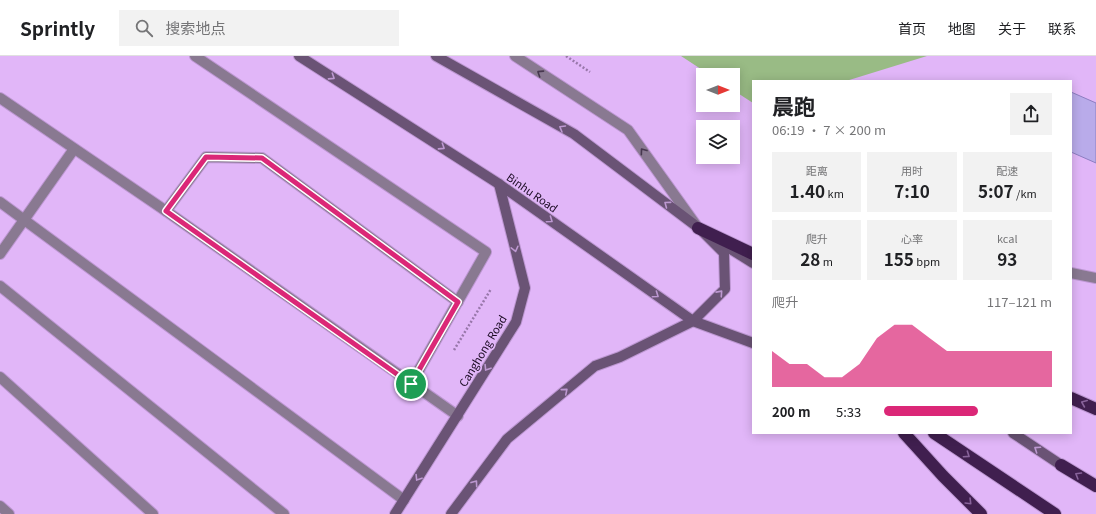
<!DOCTYPE html>
<html lang="zh">
<meta charset="utf-8">
<style>
body{margin:0;font-family:Georgia,"Noto Sans SC",serif;background:#f2f2f2;color:#202124;height:100vh;display:flex;flex-direction:column;font-size:15px;white-space:nowrap}
*{box-sizing:border-box;margin:0}
p{font-size:13px;color:#757577}
.icon{flex:none;width:22px;height:22px;fill:none;stroke:currentColor;stroke-width:2;stroke-linecap:round;stroke-linejoin:round}
.map{position:relative;flex:1;overflow:hidden}
.side{position:absolute;left:752px;top:24px;width:320px;height:354px;display:flex;flex-direction:column;background:#fff;border-radius:0px;box-shadow:0 2px 10px #0003}
.side>*{flex:none}
.needle{width:26px;rotate:90deg}
.controls{position:absolute;left:696px;top:12px;display:grid;gap:8px}
.controls a{display:grid;place-items:center;width:44px;height:44px;border-radius:0px;background:#fff;box-shadow:0 2px 10px #0003;font-size:20px}
.pin{position:absolute;display:grid;place-items:center;width:34px;height:34px;color:#fff;margin:-17px;border:2px solid #fff;border-radius:50%;box-shadow:0 1px 4px #0007}
.round{display:grid;place-items:center;flex:none;width:42px;height:42px;border-radius:0px;background:#f2f2f2}
.headline{display:flex;align-items:center;justify-content:space-between;height:68px;padding:0 20px}
h1{font-size:22px;font-weight:700;line-height:30px}
.stats{display:grid;grid-template-columns:repeat(3,1fr);gap:6px;height:68px;padding:4px 20px}
.stats div{display:grid;align-content:center;border-radius:0px;background:#f2f2f2;text-align:center}
.stats b{font-size:17px;font-weight:700}
.stats small{font-size:11px;font-weight:400}
.stats p{font-size:11px}
.chart{height:112px;padding:8px 20px}
.chart p{display:flex;justify-content:space-between}
.chart svg{width:100%;height:72px;margin-top:4px;fill:#db2777;opacity:.7}
ul{padding:0 20px;list-style:none;font-size:13px}
li{display:grid;grid-template-columns:64px 48px 1fr;align-items:center;height:30px}
li i{height:10px;border-radius:5px;background:#db2777}
header{display:flex;align-items:center;gap:24px;box-sizing:border-box;height:56px;padding:0 20px;background:#fff;border-bottom:1px solid #e0e0e0}
header strong{font-size:19px}
nav{display:flex;gap:22px;margin-inline-start:auto;font-size:14px}
.search{width:280px;height:36px;background:#f2f2f2;display:flex;align-items:center;gap:10px;box-sizing:border-box;padding:0 14px;border-radius:0px;color:#757577;font-size:15px}
.map>svg:first-child{display:block}
</style>
<header>
<strong>Sprintly</strong>
<div class="search"><svg class="icon" aria-label="search" viewBox="0 0 24 24"><circle cx="10" cy="10" r="6"/><path d="M15 15l6 6"/></svg>搜索地点</div>
<nav><a>首页</a><a>地图</a><a>关于</a><a>联系</a></nav>
</header>
<div class="map">
<svg width="1096" height="458" viewBox="0 0 1096 458">
<rect width="100%" height="100%" fill="#e1b6f8"/>
<path fill="#99bb85" d="M681,0H927L846,25H753V47L733,34V19H710Z"/>
<path fill="#b9abea" stroke="#8d7ec1" d="M1071,36L1096,47V107L1071,96Z"/>
<g fill="none" stroke-linecap="round" stroke-linejoin="round">
<defs>
<path id="lane" d="M195,0L486,196L411,328"/>
<g id="street">
<path d="M515,0L628,74L696,169"/>
<path d="M0,42L166,155L458,360"/>
<path d="M0,146L404,444"/>
<path d="M166,155L206,101L262,102L458,246"/>
<path d="M0,198L74,93"/>
<path d="M1071,217L1096,222"/>
<path d="M0,230L284,458"/>
<path d="M0,321L153,458"/>
<path d="M0,450L9,458"/>
</g>
<g id="secondary">
<path d="M299,0L499,128L693,265L753,287"/>
<path d="M436,0L574,78L704,176"/>
<path d="M729,192L753,207"/>
<path d="M1013,377L1061,409"/>
<path d="M395,458L516,266L525,232L499,128"/>
<path d="M451,458L507,383L595,310L620,301L693,265L725,233L724,197L703,176"/>
</g>
<g id="highway">
<path d="M698,172L753,198"/>
<path d="M1071,342L1096,353"/>
<path d="M904,377L943,420L981,458"/>
<path d="M934,377L1055,458"/>
<path d="M1061,409L1096,430"/>
</g>
</defs>
<use href="#lane" stroke="#bd97d2" stroke-width="12"/>
<use href="#street" stroke="#bd97d2" stroke-width="12"/>
<use href="#secondary" stroke="#bd97d2" stroke-width="12"/>
<use href="#highway" stroke="#bd97d2" stroke-width="14"/>
<g stroke="#9877aa" stroke-width="2.5" stroke-dasharray="2 2" stroke-linecap="butt">
<path d="M566,0L590,16"/>
<path d="M454,294L491,233"/>
</g>
<use href="#lane" stroke="#897991" stroke-width="10"/>
<use href="#street" stroke="#897991" stroke-width="10"/>
<use href="#secondary" stroke="#6a5375" stroke-width="10"/>
<use href="#highway" stroke="#401f4f" stroke-width="12"/>
</g>
<defs><path id="oneway-chevron" d="M-2-3.5L2.5 0L-2 3.5" fill="none" stroke-width="1.6" stroke-linecap="round" stroke-linejoin="round"/></defs>
<g stroke="#47374f">
<use href="#oneway-chevron" transform="translate(540 17) rotate(-147)"/>
<use href="#oneway-chevron" transform="translate(643 95) rotate(-126)"/>
</g>
<g stroke="#bd98d1">
<use href="#oneway-chevron" transform="translate(332 21) rotate(33)"/>
<use href="#oneway-chevron" transform="translate(562 72) rotate(-150)"/>
<use href="#oneway-chevron" transform="translate(442 91) rotate(33)"/>
<use href="#oneway-chevron" transform="translate(667 148) rotate(-143)"/>
<use href="#oneway-chevron" transform="translate(550 164) rotate(35)"/>
<use href="#oneway-chevron" transform="translate(515 193) rotate(76)"/>
<use href="#oneway-chevron" transform="translate(720 237) rotate(-48)"/>
<use href="#oneway-chevron" transform="translate(656 239) rotate(35)"/>
<use href="#oneway-chevron" transform="translate(487 312) rotate(122)"/>
<use href="#oneway-chevron" transform="translate(565 335) rotate(-40)"/>
<use href="#oneway-chevron" transform="translate(1037 393) rotate(-146)"/>
<use href="#oneway-chevron" transform="translate(418 422) rotate(122)"/>
<use href="#oneway-chevron" transform="translate(475 427) rotate(-54)"/>
</g>
<g stroke="#88639b">
<use href="#oneway-chevron" transform="translate(1084 347) rotate(-157)"/>
<use href="#oneway-chevron" transform="translate(967 399) rotate(34)"/>
<use href="#oneway-chevron" transform="translate(1078 419) rotate(-149)"/>
<use href="#oneway-chevron" transform="translate(969 446) rotate(45)"/>
</g>
<g fill="none" stroke-linecap="round" stroke-linejoin="round">
<defs>
<path id="route" d="M206,101L262,102L458,246L411,328L166,155Z"/>
</defs>
<use href="#route" stroke="#fff" stroke-width="8"/>
<use href="#route" stroke="#db2777" stroke-width="5"/>
</g>
<g text-anchor="middle" stroke-width="3.5" stroke-linejoin="round" paint-order="stroke">
<g font-size="11" fill="#1b0b23" stroke="#e1b6f8">
<text transform="translate(532 137) rotate(35)" y="4">Binhu Road</text>
<text transform="translate(483 295) rotate(-59)" y="4">Canghong Road</text>
</g>
</g>
</svg>
<div class="controls">
<a><svg class="needle" viewBox="-14 -14 28 28"><path d="M0-13l5 13h-10z" fill="#e53935"/><path d="M0 13l5-13h-10z" fill="#757577"/></svg></a>
<a><svg class="icon" aria-label="layers" viewBox="0 0 24 24"><path d="M12 4l9 5-9 5-9-5zM3 14l9 5 9-5"/></svg></a>
</div>
<div class="pin" style="left:411px;top:328px;background:#1e9e55"><svg class="icon" aria-label="arrive" viewBox="0 0 24 24"><path d="M6 21V4h12l-3 4 3 4H6"/></svg></div>
<section class="side">
<div class="headline"><div><h1>晨跑</h1><p>06:19 · 7 × 200 m</p></div><a class="round"><svg class="icon" aria-label="share" viewBox="0 0 24 24"><path d="M12 15V3M7 8l5-5 5 5M5 13v7h14v-7"/></svg></a></div>
<div class="stats">
<div><p>距离</p><b>1.40<small> km</small></b></div>
<div><p>用时</p><b>7:10</b></div>
<div><p>配速</p><b>5:07<small> /km</small></b></div>
</div>
<div class="stats">
<div><p>爬升</p><b>28<small> m</small></b></div>
<div><p>心率</p><b>155<small> bpm</small></b></div>
<div><p>kcal</p><b>93</b></div>
</div>
<div class="chart"><p><span>爬升</span>117–121 m</p>
<svg viewBox="0 0 160 44" preserveAspectRatio="none"><path d="M0 44V22L10 30L20 30L30 38L40 38L50 30L60 14L70 6L80 6L90 14L100 22L110 22L120 22L130 22L140 22L150 22L160 22V44z"/></svg>
</div>
<ul>
<li><b>200 m</b>5:33<i style="width:56%"></i></li>
</ul>
</section>
</div>
